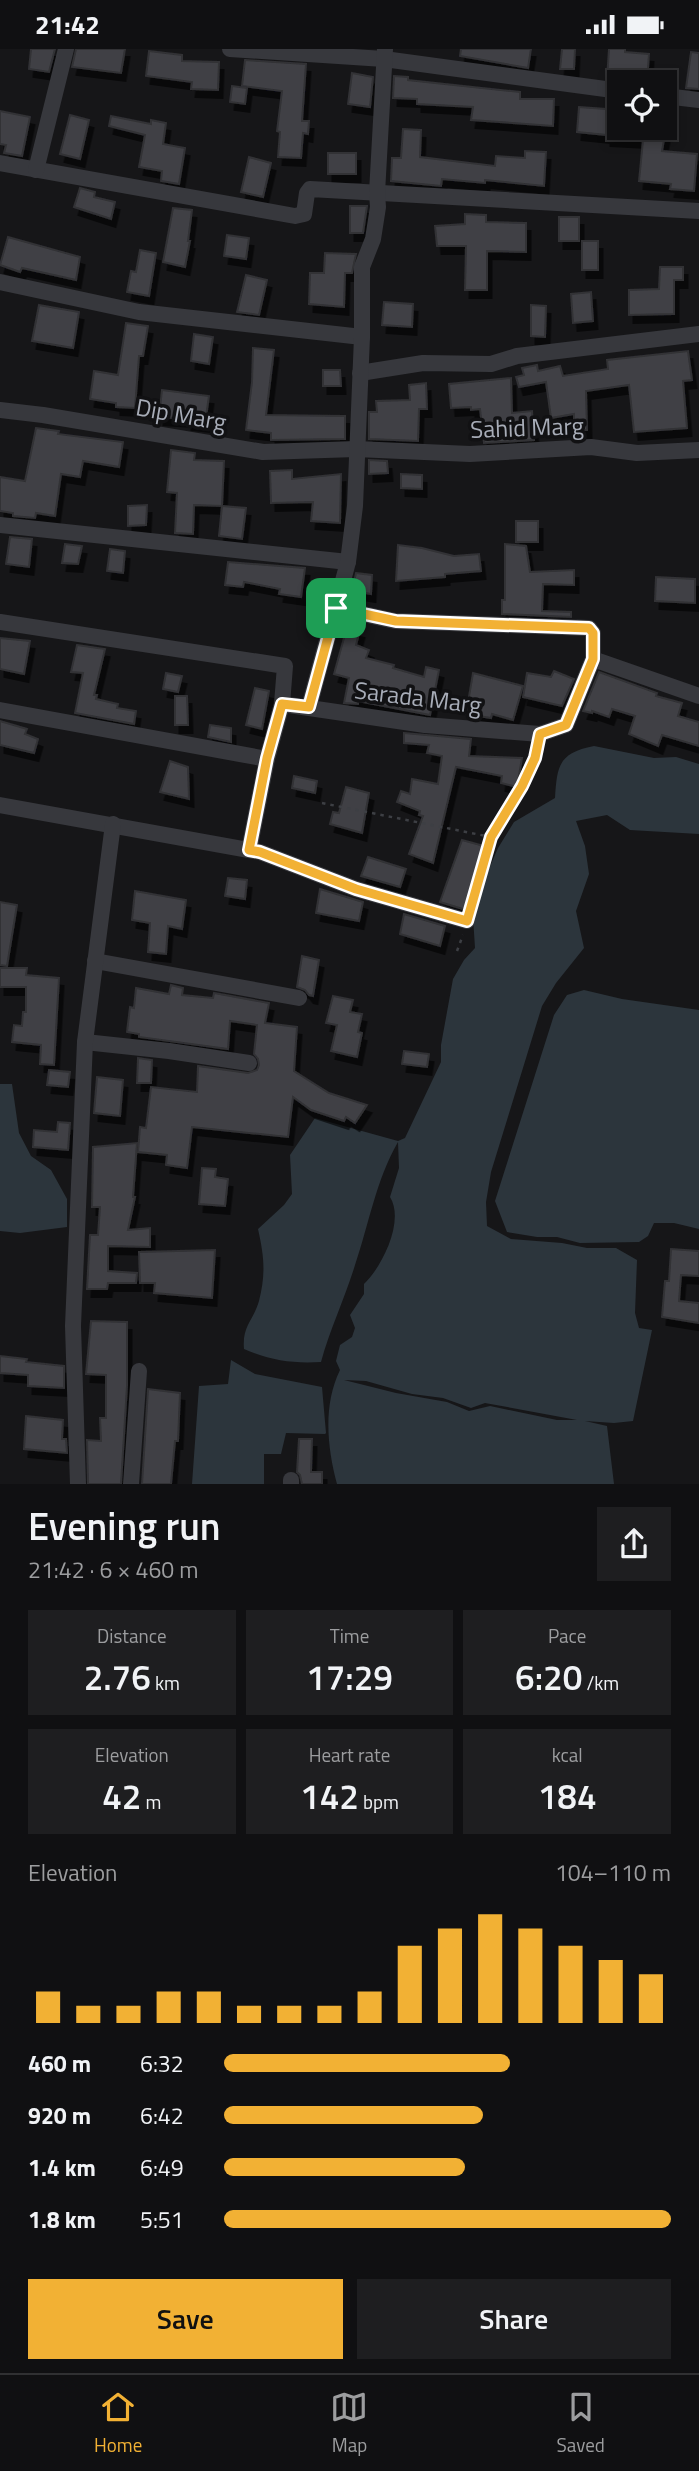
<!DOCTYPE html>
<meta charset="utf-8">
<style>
body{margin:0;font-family:"Titillium Web",sans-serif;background:#1e1e20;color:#f1f3f6;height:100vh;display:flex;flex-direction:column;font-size:26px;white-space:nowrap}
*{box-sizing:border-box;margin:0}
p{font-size:23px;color:#9c9d9f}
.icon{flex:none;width:38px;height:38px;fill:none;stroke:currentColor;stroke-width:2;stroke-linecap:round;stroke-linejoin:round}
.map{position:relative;height:1435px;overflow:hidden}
.details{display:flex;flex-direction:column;background:#101012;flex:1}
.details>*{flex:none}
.fabs{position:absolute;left:607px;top:21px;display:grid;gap:14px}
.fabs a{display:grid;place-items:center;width:70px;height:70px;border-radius:0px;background:#101012;box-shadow:0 4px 10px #0003,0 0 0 2px #303032;font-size:35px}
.pin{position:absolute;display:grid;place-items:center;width:60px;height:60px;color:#fff;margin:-30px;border-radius:14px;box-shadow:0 4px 10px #0006}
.round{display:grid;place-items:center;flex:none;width:74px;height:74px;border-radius:0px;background:#1e1e20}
.overview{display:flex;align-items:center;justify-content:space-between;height:119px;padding:0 28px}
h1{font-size:38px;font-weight:600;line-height:52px}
.metrics{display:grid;grid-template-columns:repeat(3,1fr);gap:10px;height:119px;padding:7px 28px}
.metrics div{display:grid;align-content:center;border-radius:0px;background:#1e1e20;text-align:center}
.metrics b{font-size:35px;font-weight:600}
.metrics small{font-size:19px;font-weight:400}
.metrics p{font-size:19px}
.chart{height:196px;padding:14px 28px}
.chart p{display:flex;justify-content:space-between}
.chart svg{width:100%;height:126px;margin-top:7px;stroke:#f2b134;stroke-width:6}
.primary-button{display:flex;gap:14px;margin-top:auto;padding:14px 28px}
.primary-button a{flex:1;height:80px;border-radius:0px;background:#f2b134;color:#111;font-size:28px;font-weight:600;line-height:80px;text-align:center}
.primary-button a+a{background:#1e1e20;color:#f1f3f6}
ul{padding:0 28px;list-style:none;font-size:23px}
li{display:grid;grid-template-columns:112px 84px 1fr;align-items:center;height:52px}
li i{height:18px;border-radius:9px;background:#f2b134}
.status{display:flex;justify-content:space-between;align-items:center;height:49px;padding:0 35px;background:#101012;direction:ltr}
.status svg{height:19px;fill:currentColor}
.tabs{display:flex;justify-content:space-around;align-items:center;height:98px;border-top:2px solid #303032;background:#101012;font-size:19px;color:#9c9d9f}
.tabs a{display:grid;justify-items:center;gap:4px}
.tabs .active{color:#f2b134}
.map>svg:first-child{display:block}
</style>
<div class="status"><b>21:42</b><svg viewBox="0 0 49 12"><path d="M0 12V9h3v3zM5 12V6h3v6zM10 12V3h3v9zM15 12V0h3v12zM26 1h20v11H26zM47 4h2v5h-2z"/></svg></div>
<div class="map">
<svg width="699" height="1435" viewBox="0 0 699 1435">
<defs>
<filter id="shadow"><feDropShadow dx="4.5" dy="8" stdDeviation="0" flood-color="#0009"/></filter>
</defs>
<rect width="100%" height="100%" fill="#161618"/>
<g fill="#2c353c" fill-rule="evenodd">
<path d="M594,697L654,709L676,708L699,715V785L630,781L607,766L576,772L585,797L589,825L576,862L584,899L556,934L542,957L491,1123L486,1153L487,1177L511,1190L562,1194L587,1199H616L637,1211L635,1264L639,1279L652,1281L633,1372L614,1374L585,1372L607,1377L614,1435H337C327,1398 323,1356 340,1321L336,1312L340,1296L352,1288L355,1279L350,1266L364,1245V1235C382,1218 405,1172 390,1148L399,1119L398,1093C376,1131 369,1175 355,1216C345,1249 330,1280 321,1313C293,1315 269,1311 244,1300C242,1277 253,1272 259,1252C266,1224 264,1207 258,1180L284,1156L292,1145L290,1106L315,1069L398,1092L405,1089L441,1013V996L453,930L464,911L475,899L473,868L485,829L498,799L514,773L555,749C557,716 559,704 594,697ZM344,1331L366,1332L412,1345L443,1349L471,1359L485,1354L577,1371H557L490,1357L469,1362L447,1353L396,1344Z"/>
<path d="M584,941L622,950L699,961V1180L674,1174H654L648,1187L639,1193L580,1194L557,1188H537L507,1183L495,1152L554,966L567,946Z"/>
<path d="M0,1035H12L19,1084L31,1107L51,1121L67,1150V1178L20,1184L0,1182Z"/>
<path d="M231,1311L255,1325L322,1338L326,1384L325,1385L286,1384L281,1405H264V1435H192L199,1337L228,1335Z"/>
</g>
<g fill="#404145" stroke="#303034" stroke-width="2" filter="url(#shadow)">
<path d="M31,0H55L49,23L29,20Z"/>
<path d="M76,0H125L121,24L72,18Z"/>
<path d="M461,0H531L528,19L460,7Z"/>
<path d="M562,0H575L574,20H560Z"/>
<path d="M609,0H625V3L649,5L647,33L607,30Z"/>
<path d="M149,2L182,6V12L219,13L218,41L191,40L192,33L146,27Z"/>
<path d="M691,3L699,4V40L686,39Z"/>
<path d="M245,11L306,15L302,72H309L308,85L303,84L301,109L278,108L280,83L277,82L282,42L242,37Z"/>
<path d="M352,24L373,28L370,58L348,55Z"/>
<path d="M394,27L408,28V31L520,43V50H554L553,77L471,71L473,58L417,55V50L393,49Z"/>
<path d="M232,37L247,39L245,55L230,53Z"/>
<path d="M579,58L620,61V79H666L662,102L697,105L694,142L670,140L671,135L639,132L643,91L606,89V86L577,83Z"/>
<path d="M0,62L30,68L22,107L4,104L6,96L0,95Z"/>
<path d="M70,66L89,71L80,110L60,105Z"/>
<path d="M111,67L151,75V71L166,74L163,95L185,99L179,135L161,132L162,122L139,118L145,86L109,77Z"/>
<path d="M403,80L421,81L420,108L495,117L496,107L525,109V102L546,103L544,137L485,131V134L442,130L441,137L391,132L392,109H401Z"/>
<rect x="328" y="104" width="28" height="21"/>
<path d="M249,108L271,114L263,148L241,143Z"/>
<path d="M80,139L95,143L94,148L115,153L111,170L74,158Z"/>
<path d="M350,157H367L363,184H350Z"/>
<path d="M173,159L192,161L188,192H190L185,218L163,213Z"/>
<path d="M465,165L486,166V173L526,174V203L487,202V241H465L466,197H437L435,177L465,175Z"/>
<rect x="559" y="168" width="20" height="24"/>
<path d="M227,186L249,189L246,210L224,207Z"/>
<path d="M8,188L80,208L76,231L22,219L20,223L0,216Z"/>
<rect x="582" y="192" width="16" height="29"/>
<path d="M140,201L156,204L149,247L127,243L131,222L136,223Z"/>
<path d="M325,204L356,205L352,224H345L344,258L309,255L310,224H324Z"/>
<path d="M660,218H683V231H674V265L629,266V241L659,240Z"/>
<path d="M246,226L267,231L259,266L237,263Z"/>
<path d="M591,243L593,272L573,274L571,245Z"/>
<path d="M384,253L413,255L412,278L382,276Z"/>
<path d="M39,256L79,263L73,299L32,292Z"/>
<path d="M531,256L546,257L545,288L531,287Z"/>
<path d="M126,274L148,277L143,307H139L135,359L116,358V354L90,350L94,322L118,326Z"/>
<path d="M194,285L213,288L209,315L191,312Z"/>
<path d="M253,299L274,301L266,366L345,367V390L271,391V384L246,381L252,333Z"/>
<path d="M688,302L692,331L683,332L687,379L634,383L629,336L586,342L587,381H574V365L551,369L546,333L519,338L516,328L524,326L522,319L537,316L538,322L560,317L563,327L608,320L607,311Z"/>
<path d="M323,321H340L341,337H323Z"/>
<path d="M511,329L512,364L532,362L534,391L484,394L480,360L471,361V358L451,359L449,335Z"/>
<path d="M426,334L427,360H419L418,392L369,390V363H377L376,352L410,351L409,336Z"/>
<path d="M162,341L209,347L205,375L187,373L188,370L159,368Z"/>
<path d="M36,379L59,382L58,385L123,393L119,418L83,412L80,428L61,425L55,467L36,464L35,469L13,467V464L0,462V428L25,432Z"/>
<path d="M171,401L195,404L194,411L224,412L222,457L194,456L193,485L175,484L177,444L167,443Z"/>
<path d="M369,411L387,412L388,424L369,425Z"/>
<path d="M292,421V430L341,425L340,474L311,472L313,453L271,454L270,422Z"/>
<path d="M401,425L422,426V440L401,439Z"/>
<path d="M147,456L146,476L128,477V457Z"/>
<path d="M222,457L246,459L242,490L219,487Z"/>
<rect x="516" y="472" width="22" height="21"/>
<path d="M10,488L32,490L29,518L6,515Z"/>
<path d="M65,495L82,497L78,515L62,514Z"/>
<path d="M505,495L526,497L530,523L574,521V536L543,535L542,562L571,563V568L502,565V551H505Z"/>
<path d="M398,496L422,499L454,507L479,505L481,522L445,525V528L396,532Z"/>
<path d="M110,500L125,502L123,524L107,522Z"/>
<path d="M228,513L305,519L301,548L279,545L280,540L244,533L243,538L225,536Z"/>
<path d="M356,524L372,526L371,545L352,542Z"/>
<path d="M656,528L695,530V554L655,552Z"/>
<path d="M309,549L326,550L323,566L307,564Z"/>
<path d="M347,578L360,581L356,596L369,601L366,609L394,616L393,619L424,628L426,618L439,621L430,666L358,652V655L344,654L349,629L334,625Z"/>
<path d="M0,589L30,592L24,625L0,620Z"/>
<path d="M77,596L105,600L94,646H97L96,650L118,655L117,659L136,662L134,675L75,664L83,624L71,623Z"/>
<path d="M554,622L574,630L562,657L523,648L527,624L551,628Z"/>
<path d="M599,623L657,644L656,647L682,654L678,667L699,673V697L662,686L658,697L629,685L635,667L612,660L609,668L592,662V664L583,662Z"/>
<path d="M166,624L182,627L178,643L163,640Z"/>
<path d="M473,624L523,637L513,671L492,665L491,669L466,665Z"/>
<path d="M255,639L269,642L262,680L246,676Z"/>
<path d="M175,647H187L188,676H175Z"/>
<path d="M0,672L27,680L25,685L38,690L34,704L0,696Z"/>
<path d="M210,676L231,679V693L208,688Z"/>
<path d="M404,684L471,690L469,707L522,709L517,738L501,734L502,727L456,718L433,814L409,805L423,767L419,766L420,762L397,753L401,742L410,745L412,730L438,735L442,707L427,704L429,696L404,694Z"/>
<path d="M170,712L188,718L189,750L160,743Z"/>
<path d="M294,727L317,732L315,744L292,739Z"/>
<path d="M346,738L369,744L362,784L330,775L333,763L339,764Z"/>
<path d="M462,791L484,797L466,861L440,853Z"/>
<path d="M368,808L406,820L400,838L361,827Z"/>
<path d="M228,829L247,831L245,850L225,847Z"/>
<path d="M320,840L363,853L359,872L316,864Z"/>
<path d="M135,842L186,851L182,880L168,877L166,905L148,903L150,874L132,871Z"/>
<path d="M0,853L17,856L7,917L0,916Z"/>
<path d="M404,865L445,877L440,897L400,885Z"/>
<path d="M302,907L319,911L313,947L309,946L305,941L297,938Z"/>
<path d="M0,919H27L26,926L59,929L54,1016L40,1015L41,996L12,993L14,976L22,977L23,963H26V938H0Z"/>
<path d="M171,936L183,939L182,946L213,949L214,944L269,954L265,974L297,978L294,1022L329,1044L367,1056L355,1074L346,1068L344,1072L311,1061L293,1048L288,1088L192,1078L187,1119L166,1116L167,1106L138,1103L140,1078L146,1079L151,1038L197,1043L198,1017L248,1024L257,1021L259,1016L258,1010L254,1005L257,976L230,972L228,1000L139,988V985L127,983L130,958L134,959L136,939L169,945Z"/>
<path d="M333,947L353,951L350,963L362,965L358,983L362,984L357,1008L331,1002L337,976L326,974Z"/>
<path d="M404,1002L429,1005L427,1018L402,1015Z"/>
<path d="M138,1009L152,1011L151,1034H137Z"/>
<path d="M49,1021L70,1023L68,1038L47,1036Z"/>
<path d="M97,1028L123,1031L120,1067L94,1064Z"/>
<path d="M58,1073L70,1074L68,1101L33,1098L34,1081L57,1083Z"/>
<path d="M137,1094L133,1148H135L128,1181L150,1179V1198L108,1197V1222L137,1224L136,1234H108L107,1240H87L90,1186H98L100,1158H92L93,1098Z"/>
<path d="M202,1119L216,1120L215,1128L228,1130L225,1157L199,1155Z"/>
<path d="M671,1200L699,1202V1227L681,1226L679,1252L699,1254V1274L662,1268L665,1232H669Z"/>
<path d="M215,1201L212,1249L154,1244L155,1234H140L139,1203Z"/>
<path d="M91,1272L127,1273V1337L121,1435H88L87,1391L101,1392L100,1369H106V1326L86,1325Z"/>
<path d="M0,1307L27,1310L26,1313L64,1317V1339L28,1337V1326L0,1324Z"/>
<path d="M148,1340L180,1344L178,1392H175L171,1435H142Z"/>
<path d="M26,1367L63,1371L62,1390H66L67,1404L24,1400Z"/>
<path d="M299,1390H312L311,1423H322V1435H302L300,1426L297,1423Z"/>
</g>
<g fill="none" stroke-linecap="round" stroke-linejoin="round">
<g stroke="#3d3f44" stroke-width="2.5" stroke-dasharray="3.5 5" stroke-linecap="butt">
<path d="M322,754L491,788"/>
<path d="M472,856L491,788L522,737L537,699"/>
<path d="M457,902L463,886"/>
</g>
<g stroke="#37383d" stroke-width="16">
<path d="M230,0L384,10L620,42"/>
<path d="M665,47L699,51"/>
<path d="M0,114L295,167L304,165L307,144L310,140L699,162"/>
<path d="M36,121L66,0"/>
<path d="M0,233L139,263L362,288"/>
<path d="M360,324L423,314L491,315L517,307L699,285"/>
<path d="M0,361L43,366L263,403L356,400L470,405L591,398L637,404L699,401"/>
<path d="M0,476L348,513"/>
<path d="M0,573L285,617L282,655L267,710L0,661"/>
<path d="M593,610L699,647"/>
<path d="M282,655L425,676L540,685L566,676L593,610V584L589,579L395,572L336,559"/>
<path d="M309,658L348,513L355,457L362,288V218L373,190L378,158L377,144L385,0"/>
<path d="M0,756L260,803L356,840L467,872"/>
<path d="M249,801L267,710"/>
<path d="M95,912L299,949"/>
<path d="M85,993L169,1002L249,1014"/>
<path d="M291,1431V1435"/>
<path d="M78,1435L73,1277L85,993L113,775"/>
<path d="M131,1435L139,1322"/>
</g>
</g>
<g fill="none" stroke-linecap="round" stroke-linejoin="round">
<defs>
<path id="route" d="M336,559L396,572L589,579L593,584V610L566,676L540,685L535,709L522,737L491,788L467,872L356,840L260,803L249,801L267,709L282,655L309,658Z"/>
</defs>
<use href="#route" stroke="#fff" stroke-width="14"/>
<use href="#route" stroke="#f2b134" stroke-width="9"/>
</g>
<g text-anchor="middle" stroke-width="7" stroke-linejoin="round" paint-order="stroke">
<g font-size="24" fill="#a8adb8" stroke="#111113">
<text transform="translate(181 366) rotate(10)" y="8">Dip Marg</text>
<text transform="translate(527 379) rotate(-2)" y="8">Sahid Marg</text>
<text transform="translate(418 649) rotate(7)" y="8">Sarada Marg</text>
</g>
</g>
</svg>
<div class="fabs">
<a><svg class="icon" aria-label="locate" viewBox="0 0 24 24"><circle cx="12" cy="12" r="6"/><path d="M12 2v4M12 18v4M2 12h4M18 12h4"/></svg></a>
</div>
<div class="pin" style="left:336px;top:559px;background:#1e9e55"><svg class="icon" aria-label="arrive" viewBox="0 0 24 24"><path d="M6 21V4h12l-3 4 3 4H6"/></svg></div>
</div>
<section class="details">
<div class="overview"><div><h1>Evening run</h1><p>21:42 · 6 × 460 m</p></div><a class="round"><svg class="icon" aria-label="share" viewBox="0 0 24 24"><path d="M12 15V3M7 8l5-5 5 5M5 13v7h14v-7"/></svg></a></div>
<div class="metrics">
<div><p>Distance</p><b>2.76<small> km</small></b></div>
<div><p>Time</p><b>17:29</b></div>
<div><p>Pace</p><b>6:20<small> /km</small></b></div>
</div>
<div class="metrics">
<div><p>Elevation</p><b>42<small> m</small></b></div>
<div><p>Heart rate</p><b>142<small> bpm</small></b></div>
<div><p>kcal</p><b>184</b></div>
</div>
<div class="chart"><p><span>Elevation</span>104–110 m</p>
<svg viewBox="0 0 160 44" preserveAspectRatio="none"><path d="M5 44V33M15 44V38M25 44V38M35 44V33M45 44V33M55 44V38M65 44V38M75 44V38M85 44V33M95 44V17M105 44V11M115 44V6M125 44V11M135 44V17M145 44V22M155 44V27"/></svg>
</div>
<ul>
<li><b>460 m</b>6:32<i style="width:64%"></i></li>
<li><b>920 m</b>6:42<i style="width:58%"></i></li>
<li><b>1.4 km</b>6:49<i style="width:54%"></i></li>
<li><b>1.8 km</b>5:51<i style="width:100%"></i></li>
</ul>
<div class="primary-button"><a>Save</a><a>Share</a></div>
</section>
<nav class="tabs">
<a class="active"><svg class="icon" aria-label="home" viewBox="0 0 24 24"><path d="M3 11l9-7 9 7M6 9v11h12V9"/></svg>Home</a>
<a><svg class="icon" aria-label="map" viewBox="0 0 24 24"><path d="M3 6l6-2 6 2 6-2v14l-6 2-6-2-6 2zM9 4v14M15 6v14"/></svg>Map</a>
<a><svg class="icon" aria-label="saved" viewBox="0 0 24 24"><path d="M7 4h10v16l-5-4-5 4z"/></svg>Saved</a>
</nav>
